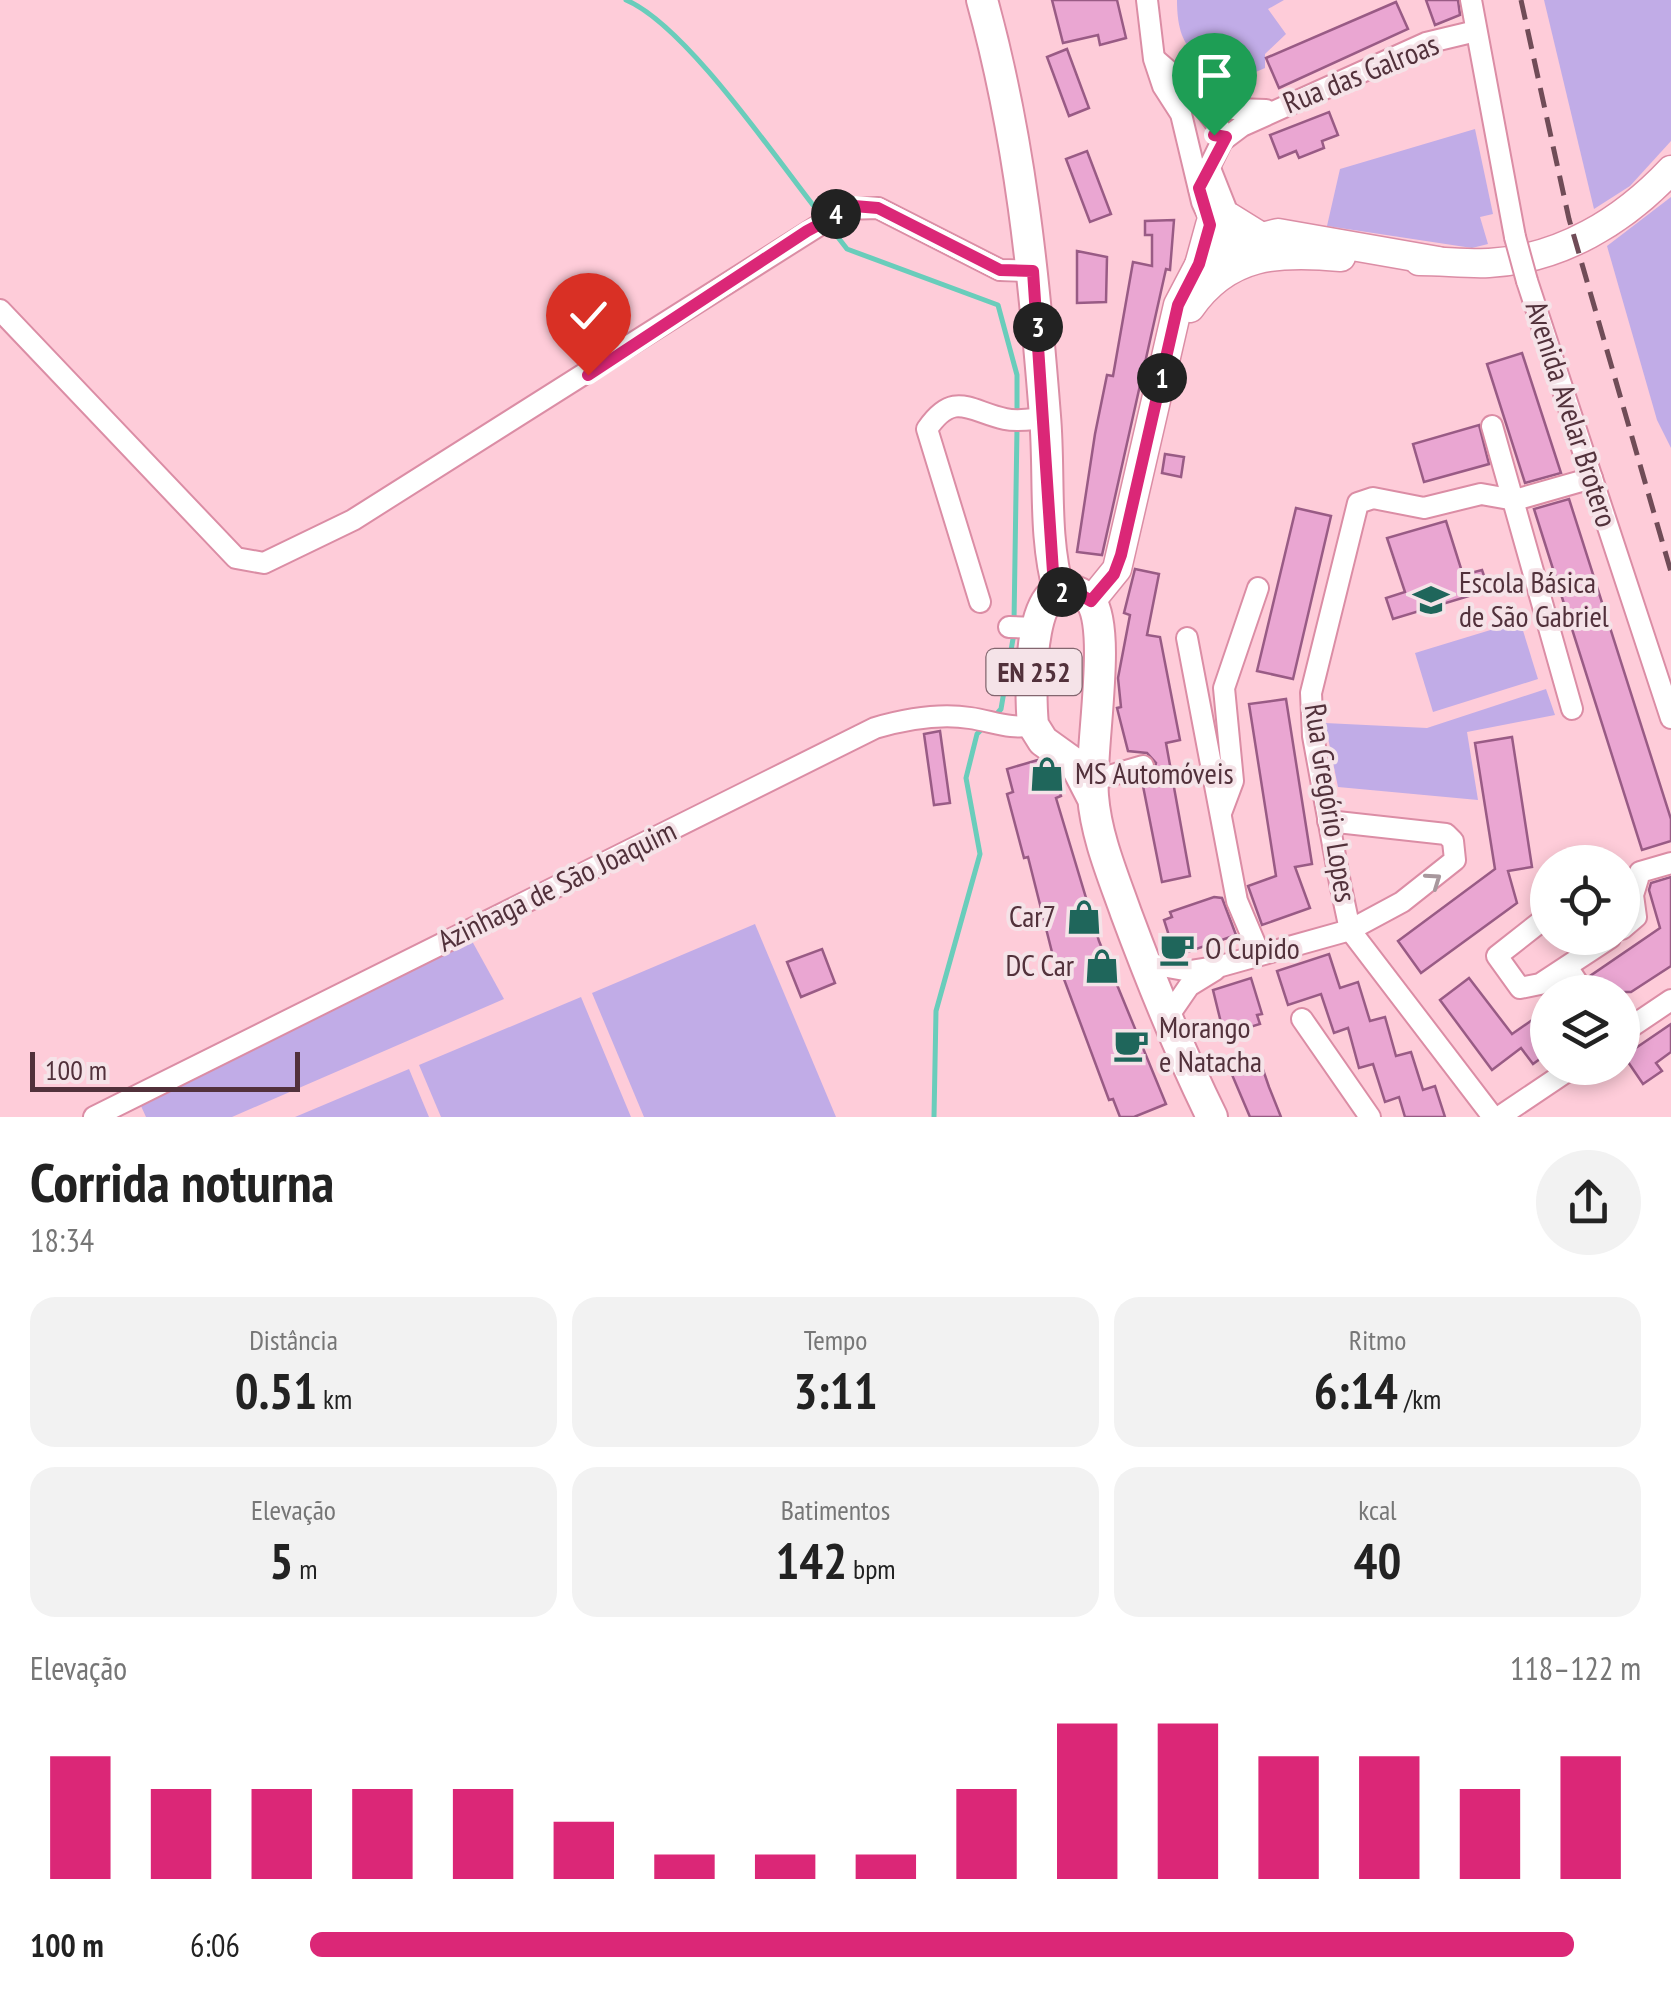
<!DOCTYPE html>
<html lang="pt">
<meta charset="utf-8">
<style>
body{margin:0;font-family:"PT Sans Narrow",sans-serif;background:#f2f2f2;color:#222;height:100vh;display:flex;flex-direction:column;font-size:38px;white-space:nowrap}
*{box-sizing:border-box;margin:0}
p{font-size:32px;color:#767676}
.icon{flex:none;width:55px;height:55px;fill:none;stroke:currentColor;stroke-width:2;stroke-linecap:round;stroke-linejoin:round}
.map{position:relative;height:1117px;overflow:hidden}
.panel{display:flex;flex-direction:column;background:#fff;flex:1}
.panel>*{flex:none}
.controls{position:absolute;left:1530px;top:845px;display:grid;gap:20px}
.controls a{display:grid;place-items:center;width:110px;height:110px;border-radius:50%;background:#fff;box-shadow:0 5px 15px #0003;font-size:50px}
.scale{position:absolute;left:30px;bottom:25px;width:270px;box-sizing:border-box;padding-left:10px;border:5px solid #52313b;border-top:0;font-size:28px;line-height:35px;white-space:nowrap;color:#52313b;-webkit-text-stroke:8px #f5e3e8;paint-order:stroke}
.pin{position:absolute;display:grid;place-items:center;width:85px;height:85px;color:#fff;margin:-102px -42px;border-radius:50% 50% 50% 0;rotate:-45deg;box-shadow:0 0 10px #0007}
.pin .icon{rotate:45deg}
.km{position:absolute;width:50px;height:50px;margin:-25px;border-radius:50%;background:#222;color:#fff;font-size:28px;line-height:50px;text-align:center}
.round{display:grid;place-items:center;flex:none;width:105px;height:105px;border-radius:52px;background:#f2f2f2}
.summary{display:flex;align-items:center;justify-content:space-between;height:170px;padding:0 30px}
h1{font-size:55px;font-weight:700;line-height:75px}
.metrics{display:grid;grid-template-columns:repeat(3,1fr);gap:15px;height:170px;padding:10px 30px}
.metrics div{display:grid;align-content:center;border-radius:25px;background:#f2f2f2;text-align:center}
.metrics b{font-size:50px;font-weight:700}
.metrics small{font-size:28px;font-weight:400}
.metrics p{font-size:28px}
.chart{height:280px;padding:20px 30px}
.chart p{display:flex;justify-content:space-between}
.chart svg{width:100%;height:180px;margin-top:10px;stroke:#db2777;stroke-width:6}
ul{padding:0 30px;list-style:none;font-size:32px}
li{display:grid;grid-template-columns:160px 120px 1fr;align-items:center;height:75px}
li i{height:25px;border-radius:12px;background:#db2777}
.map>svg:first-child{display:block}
</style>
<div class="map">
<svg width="1671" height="1117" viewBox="0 0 1671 1117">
<rect width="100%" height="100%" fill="#feccd9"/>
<g fill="#c1ace7">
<path d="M1177,0H1284L1268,9L1286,34L1265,54V68L1223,86C1206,49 1177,62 1177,0Z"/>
<path d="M1544,0H1671V141L1630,186L1594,209Z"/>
<path d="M1475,129L1493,214L1480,217L1488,244L1472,248L1327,226L1340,169Z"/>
<path d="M1671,197V448L1657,420L1607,246Z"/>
<path d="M1520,621L1538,679L1433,712L1415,653Z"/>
<path d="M1546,689L1555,715L1467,732L1478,800L1338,787L1325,723L1427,728Z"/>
<path d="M755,924L836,1117H644L592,993Z"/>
<path d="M472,941L504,999L232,1117H146L141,1106Z"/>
<path d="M581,997L631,1117H441L419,1065Z"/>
<path d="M409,1069L429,1117H295Z"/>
</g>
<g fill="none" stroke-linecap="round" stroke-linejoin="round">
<g stroke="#69cdbb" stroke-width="5">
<path d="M626,0C686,25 779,163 823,218"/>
<path d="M830,227L847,249L998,305L1017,375V417"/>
<path d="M1014,622L1017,428"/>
<path d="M993,718L1001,709L1014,633"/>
<path d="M934,1117L936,1011L980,854L966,778L977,734L985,726"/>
</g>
</g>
<g fill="#eaa6d2" stroke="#995b85" stroke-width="2.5">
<path d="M1052,0H1117L1126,38L1100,45L1098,35L1063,43Z"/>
<path d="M1426,0H1458L1460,15L1435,25Z"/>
<path d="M1396,2L1408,29L1279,88L1266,58Z"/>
<path d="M1067,49L1089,108L1069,116L1047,57Z"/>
<path d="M1329,112L1338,135L1322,141L1324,148L1299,158L1296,151L1279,158L1270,135Z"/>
<path d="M1087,151L1111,214L1090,222L1066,159Z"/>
<path d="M1174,220L1170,270L1166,269L1102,555L1077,552L1095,434L1107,375L1113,376L1133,262L1152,266V235H1145V221Z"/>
<path d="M1077,251L1107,257L1106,302L1077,303Z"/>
<path d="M1522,353L1561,473L1525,483L1487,364Z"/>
<path d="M1479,425L1489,464L1424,482L1413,444Z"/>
<path d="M1165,454L1184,457L1181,477L1162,473Z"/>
<path d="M1569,499L1671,819V841L1642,850L1534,509Z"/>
<path d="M1296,508L1331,516L1293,679L1257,671Z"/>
<path d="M1446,521L1463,575L1482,570L1489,590L1393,619L1386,598L1405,592L1387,538Z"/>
<path d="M1135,569L1159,574L1147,635L1160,637L1180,740L1166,743L1190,876L1162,882L1142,781L1154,775L1156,763L1147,753L1128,751L1117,708L1121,707L1118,678L1130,615L1124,613Z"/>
<path d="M1286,699L1312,864L1295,867L1310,908L1262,925L1248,886L1276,876L1249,704Z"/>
<path d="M940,731L950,803L934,805L924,734Z"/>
<path d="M1512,737L1532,867L1508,871L1517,903L1421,973L1398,941L1495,869L1475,743Z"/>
<path d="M1038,760L1055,773L1061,796L1056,798L1099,941L1166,1104L1134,1117H1120L1113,1099L1109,1100L1061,971L1057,972L1028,857L1024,858L1007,794L1013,792L1007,769Z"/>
<path d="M1671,877V966L1631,992H1599L1590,976L1660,928L1649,890L1651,883Z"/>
<path d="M1214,897L1222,898L1236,935L1185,953L1179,936L1170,939L1164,920L1172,917L1170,912Z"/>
<path d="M822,949L835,983L801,997L787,962Z"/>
<path d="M1329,954L1340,988L1358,982L1370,1021L1385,1017L1396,1056L1411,1052L1423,1090L1435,1086L1445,1117H1405L1399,1097L1385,1102L1373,1064L1359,1068L1348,1028L1334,1033L1321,994L1288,1005L1277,971Z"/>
<path d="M1251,978L1262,1014L1257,1015L1260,1024L1224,1035L1213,990Z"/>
<path d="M1469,978L1512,1034L1548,1009V1053L1533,1064L1521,1048L1492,1070L1440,1000Z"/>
<path d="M1671,1024V1052L1656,1063L1662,1071L1643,1084L1624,1056Z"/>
<path d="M1259,1058L1269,1087L1281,1117H1250L1230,1070Z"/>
</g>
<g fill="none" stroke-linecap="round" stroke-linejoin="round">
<defs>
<g id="street">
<path d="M1147,0L1154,59L1163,86L1181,114L1202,202L1217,235"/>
<path d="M1471,0L1515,237"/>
<path d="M1156,60L1192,91L1226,137"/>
<path d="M1198,94L1234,109L1266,110"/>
<path d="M1209,166L1234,229"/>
<path d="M1199,188L1222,141L1242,126L1426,43L1476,31"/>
<path d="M1527,281L1671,718"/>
<path d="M0,310L236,558L264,563L353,520L845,209L878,208L1000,270L1033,271"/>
<path d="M1492,426L1572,709"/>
<path d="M980,602L927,429C954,390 969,411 1005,419C1018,422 1032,419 1046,418"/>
<path d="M1009,627L1036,628"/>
<path d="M1187,638L1237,901L1259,953"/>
<path d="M1092,781L1143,766"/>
<path d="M1221,813L1233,781L1224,688L1258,588"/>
<path d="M1548,916L1497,956L1520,988L1540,984L1610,938"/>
<path d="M1622,929L1636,917L1633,895L1640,872L1671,863"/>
<path d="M1145,963L1190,971L1221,966L1350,930L1402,902L1455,860L1453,841L1446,834L1328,821"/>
<path d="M1567,967L1584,992"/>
<path d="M1302,1019L1370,1117"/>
<path d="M1165,1021L1189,986L1215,970"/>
<path d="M1622,1033L1671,1000"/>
<path d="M94,1117L875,728C906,719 938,713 970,718C992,721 1011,730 1033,725"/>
<path d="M1493,1117L1350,930L1340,883L1313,736L1311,693L1358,503L1373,498L1424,508L1481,494L1515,500L1592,478"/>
<path d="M1499,1117L1572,1068"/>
</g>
<g id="secondary">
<path d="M1229,217L1258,235"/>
<path d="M1419,261C1443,261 1466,264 1489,263C1561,259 1623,221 1671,170"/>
<path d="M1199,265L1210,225"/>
<path d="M1190,308C1228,253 1279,251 1341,257"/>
<path d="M1091,601L1117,569L1178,305L1199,265L1232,245L1278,233L1438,261"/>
</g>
<g id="primary">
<path d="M982,0C1020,137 1034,275 1045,416C1050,474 1043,536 1059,592"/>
<path d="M1093,799L1075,764L1043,741L1033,725C1030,694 1025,547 1091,601C1112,633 1089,752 1093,796C1096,836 1113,876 1126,913C1152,983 1179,1050 1212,1117"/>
</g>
</defs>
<use href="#street" stroke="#db8da5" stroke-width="24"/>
<use href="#secondary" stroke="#db8da5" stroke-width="31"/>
<use href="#primary" stroke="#db8da5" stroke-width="34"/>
<use href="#street" stroke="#fff" stroke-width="20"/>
<use href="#secondary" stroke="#fff" stroke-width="28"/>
<use href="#primary" stroke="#fff" stroke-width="30"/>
<path stroke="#704c57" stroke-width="5" stroke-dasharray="20 10" stroke-linecap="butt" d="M1521,0L1569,219L1671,572"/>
<defs>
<path id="street-bridge" d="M1515,237L1527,281"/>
</defs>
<use href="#street-bridge" stroke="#db8da5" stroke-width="24" stroke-linecap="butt"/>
<use href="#street-bridge" stroke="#fff" stroke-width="20"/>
</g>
<defs><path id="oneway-chevron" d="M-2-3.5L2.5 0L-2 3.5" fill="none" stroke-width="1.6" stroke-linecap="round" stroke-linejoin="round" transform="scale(2.5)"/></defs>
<use stroke="#a8989d" href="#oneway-chevron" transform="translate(1434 880) rotate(-35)"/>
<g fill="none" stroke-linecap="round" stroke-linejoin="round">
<defs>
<path id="route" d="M588,375L807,231L854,206L878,208L1000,270L1033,271L1053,572L1058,592H1076L1091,601L1114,574L1121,555L1178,305L1199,264L1210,225L1199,188L1226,137L1214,135"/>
</defs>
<use href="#route" stroke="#fff" stroke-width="20"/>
<use href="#route" stroke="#db2777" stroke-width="12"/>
</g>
<defs>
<symbol id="school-bare" viewBox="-9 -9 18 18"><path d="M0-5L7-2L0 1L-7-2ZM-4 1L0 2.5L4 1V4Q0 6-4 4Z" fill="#1f665b" stroke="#f5e3e8" stroke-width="2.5" paint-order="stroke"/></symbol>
<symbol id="shop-bare" viewBox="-9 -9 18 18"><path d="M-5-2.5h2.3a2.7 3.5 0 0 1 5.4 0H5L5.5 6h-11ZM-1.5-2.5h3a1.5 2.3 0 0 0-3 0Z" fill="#1f665b" stroke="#f5e3e8" stroke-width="2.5" paint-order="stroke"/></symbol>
<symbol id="cafe-bare" viewBox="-9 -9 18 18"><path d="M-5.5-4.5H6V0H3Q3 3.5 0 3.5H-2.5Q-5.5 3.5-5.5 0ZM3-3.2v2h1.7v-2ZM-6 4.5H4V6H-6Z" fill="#1f665b" stroke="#f5e3e8" stroke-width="2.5" paint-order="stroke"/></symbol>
</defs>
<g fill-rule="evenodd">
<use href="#school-bare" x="1406" y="575" width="50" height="50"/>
<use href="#shop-bare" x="1022" y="749" width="50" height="50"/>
<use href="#shop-bare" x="1059" y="892" width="50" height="50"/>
<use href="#cafe-bare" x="1152" y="924" width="50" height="50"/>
<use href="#shop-bare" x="1077" y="941" width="50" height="50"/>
<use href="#cafe-bare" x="1106" y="1020" width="50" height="50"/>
</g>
<g text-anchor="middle" stroke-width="8" stroke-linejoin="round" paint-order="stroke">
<rect fill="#f5e3e8" stroke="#83666f" stroke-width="2.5" x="986.5" y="649" width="95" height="46" rx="8"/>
<g font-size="28" font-weight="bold" fill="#52313b">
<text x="1034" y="682">EN 252</text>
</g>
<g font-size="30" fill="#52313b" stroke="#f5e3e8">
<text transform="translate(1361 74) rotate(-22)" y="10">Rua das Galroas</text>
<text transform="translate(1571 414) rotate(72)" y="10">Avenida Avelar Brotero</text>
<text transform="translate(1330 803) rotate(81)" y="10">Rua Gregório Lopes</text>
<text transform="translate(557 886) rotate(-26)" y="10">Azinhaga de São Joaquim</text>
</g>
<g font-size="30" fill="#52313b" stroke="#f5e3e8" text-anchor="start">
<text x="1459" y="593">Escola Básica<tspan x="1459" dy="34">de São Gabriel</tspan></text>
<text x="1075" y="784">MS Automóveis</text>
<text x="1056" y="927" text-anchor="end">Car7</text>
<text x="1205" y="959">O Cupido</text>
<text x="1074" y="976" text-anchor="end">DC Car</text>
<text x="1159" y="1038">Morango<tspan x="1159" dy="34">e Natacha</tspan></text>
</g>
</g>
</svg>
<div class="controls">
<a><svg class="icon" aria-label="locate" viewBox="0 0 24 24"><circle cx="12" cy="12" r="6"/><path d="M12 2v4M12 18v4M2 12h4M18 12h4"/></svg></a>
<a><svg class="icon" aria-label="layers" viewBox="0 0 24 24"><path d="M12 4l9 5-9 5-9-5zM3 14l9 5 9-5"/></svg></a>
</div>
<div class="scale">100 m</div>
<div class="pin" style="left:1214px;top:135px;background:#1e9e55"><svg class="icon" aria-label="arrive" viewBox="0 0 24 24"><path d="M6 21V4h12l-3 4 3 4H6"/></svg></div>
<div class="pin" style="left:588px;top:375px;background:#d93025"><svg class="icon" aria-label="check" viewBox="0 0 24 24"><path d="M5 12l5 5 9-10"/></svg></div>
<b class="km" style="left:1162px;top:378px">1</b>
<b class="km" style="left:1062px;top:592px">2</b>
<b class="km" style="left:1038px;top:327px">3</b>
<b class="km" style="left:836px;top:214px">4</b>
</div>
<section class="panel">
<div class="summary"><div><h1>Corrida noturna</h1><p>18:34</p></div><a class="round"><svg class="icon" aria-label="share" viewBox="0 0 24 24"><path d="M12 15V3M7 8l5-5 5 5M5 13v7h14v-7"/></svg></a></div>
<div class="metrics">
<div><p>Distância</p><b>0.51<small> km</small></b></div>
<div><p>Tempo</p><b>3:11</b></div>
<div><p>Ritmo</p><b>6:14<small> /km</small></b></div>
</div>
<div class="metrics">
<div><p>Elevação</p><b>5<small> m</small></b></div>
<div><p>Batimentos</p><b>142<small> bpm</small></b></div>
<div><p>kcal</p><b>40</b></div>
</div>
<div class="chart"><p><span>Elevação</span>118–122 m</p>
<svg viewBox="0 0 160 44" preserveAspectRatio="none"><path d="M5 44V14M15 44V22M25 44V22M35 44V22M45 44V22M55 44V30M65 44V38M75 44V38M85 44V38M95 44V22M105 44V6M115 44V6M125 44V14M135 44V14M145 44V22M155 44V14"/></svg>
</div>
<ul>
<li><b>100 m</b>6:06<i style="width:95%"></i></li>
</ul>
</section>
